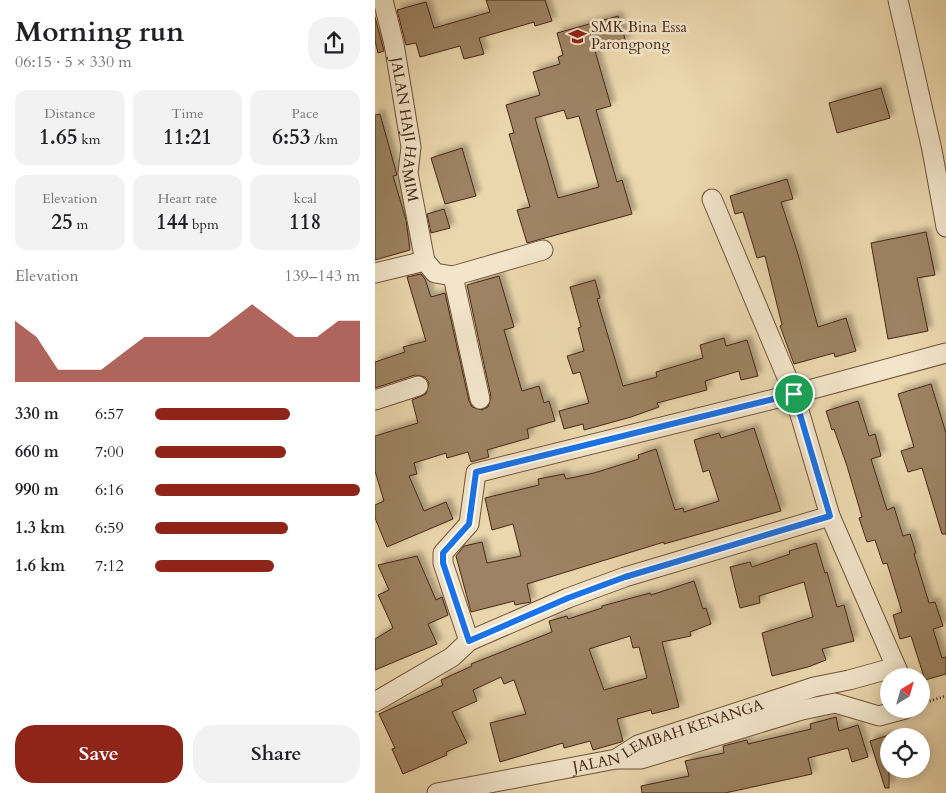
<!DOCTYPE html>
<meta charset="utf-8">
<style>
body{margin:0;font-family:Cardo,serif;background:#f2f2f2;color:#202124;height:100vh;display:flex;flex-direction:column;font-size:19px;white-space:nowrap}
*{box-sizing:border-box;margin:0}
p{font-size:16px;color:#757577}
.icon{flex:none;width:28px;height:28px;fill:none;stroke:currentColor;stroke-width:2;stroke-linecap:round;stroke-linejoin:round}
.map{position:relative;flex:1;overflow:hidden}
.sheet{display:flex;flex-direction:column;background:#fff;width:375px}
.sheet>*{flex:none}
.needle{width:32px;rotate:37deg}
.tools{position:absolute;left:505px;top:668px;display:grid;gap:10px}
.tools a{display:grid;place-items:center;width:50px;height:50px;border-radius:50%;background:#fff;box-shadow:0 2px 12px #0003;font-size:25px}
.pin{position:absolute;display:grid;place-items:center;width:42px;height:42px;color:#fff;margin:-21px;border:2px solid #fff;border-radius:50%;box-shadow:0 1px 5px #0007}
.round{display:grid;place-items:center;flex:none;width:52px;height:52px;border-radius:20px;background:#f2f2f2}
.overview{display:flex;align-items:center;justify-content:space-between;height:85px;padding:0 15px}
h1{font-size:28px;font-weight:800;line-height:38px}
.metrics{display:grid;grid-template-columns:repeat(3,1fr);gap:8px;height:85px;padding:5px 15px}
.metrics div{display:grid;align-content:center;border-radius:12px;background:#f2f2f2;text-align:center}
.metrics b{font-size:21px;font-weight:800}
.metrics small{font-size:14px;font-weight:400}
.metrics p{font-size:14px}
.chart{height:140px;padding:10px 15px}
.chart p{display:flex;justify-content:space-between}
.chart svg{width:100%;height:90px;margin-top:5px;fill:#8f2418;opacity:.7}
.primary-button{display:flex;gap:10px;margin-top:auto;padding:10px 15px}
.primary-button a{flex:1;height:58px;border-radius:20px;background:#8f2418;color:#fff;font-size:20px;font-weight:800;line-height:58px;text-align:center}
.primary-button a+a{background:#f2f2f2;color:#202124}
ul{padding:0 15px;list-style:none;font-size:16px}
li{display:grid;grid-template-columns:80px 60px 1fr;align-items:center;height:38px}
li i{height:12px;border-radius:6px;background:#8f2418}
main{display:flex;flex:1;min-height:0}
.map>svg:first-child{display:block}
</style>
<main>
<section class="sheet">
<div class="overview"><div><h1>Morning run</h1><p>06:15 · 5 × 330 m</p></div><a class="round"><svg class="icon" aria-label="share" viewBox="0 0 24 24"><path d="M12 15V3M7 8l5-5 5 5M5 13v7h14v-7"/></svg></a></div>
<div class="metrics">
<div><p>Distance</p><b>1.65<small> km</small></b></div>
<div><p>Time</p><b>11:21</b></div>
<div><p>Pace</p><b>6:53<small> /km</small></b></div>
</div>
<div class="metrics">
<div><p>Elevation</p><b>25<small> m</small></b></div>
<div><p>Heart rate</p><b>144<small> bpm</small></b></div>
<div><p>kcal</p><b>118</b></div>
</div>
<div class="chart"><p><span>Elevation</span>139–143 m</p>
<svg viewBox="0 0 160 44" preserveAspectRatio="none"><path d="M0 44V14L10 22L20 38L30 38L40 38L50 30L60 22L70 22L80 22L90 22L100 14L110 6L120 14L130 22L140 22L150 14L160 14V44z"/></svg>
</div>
<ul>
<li><b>330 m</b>6:57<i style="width:66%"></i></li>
<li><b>660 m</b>7:00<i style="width:64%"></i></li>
<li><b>990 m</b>6:16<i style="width:100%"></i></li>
<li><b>1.3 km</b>6:59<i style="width:65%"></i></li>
<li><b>1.6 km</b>7:12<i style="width:58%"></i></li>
</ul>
<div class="primary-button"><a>Save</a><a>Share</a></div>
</section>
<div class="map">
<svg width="571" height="793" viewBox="0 0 571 793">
<defs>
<filter id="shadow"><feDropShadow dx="4.5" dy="-4.5" stdDeviation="2.5" flood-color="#0004"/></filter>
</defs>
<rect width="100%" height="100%" fill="#ebd7ad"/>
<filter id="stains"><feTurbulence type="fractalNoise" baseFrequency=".004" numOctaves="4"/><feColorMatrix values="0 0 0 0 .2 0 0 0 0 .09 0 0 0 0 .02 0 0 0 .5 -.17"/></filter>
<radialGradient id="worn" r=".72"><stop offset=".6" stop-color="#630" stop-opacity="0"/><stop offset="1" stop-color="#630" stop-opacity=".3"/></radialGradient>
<g fill="#9d8364" stroke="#482715" fill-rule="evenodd" filter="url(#shadow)">
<path d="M111,0H170L177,21L160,26L159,22L104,38L109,54L89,59L85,46L45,57L41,43L31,45L22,10L51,2L59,28L115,12Z"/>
<path d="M243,16L251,42L220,51L236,106L221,110L242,182L247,180L257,214L152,243L142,210L155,207L134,134L139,133L131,105L165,95L158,72L185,64L183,57L188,55L182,33ZM189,110L192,119L204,116L224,187L183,198L160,118Z"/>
<path d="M0,17L9,51L3,53L0,41Z"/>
<path d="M506,88L515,118L462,133L454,103Z"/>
<path d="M5,114L22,175L18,176L31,220L35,250L0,260V115Z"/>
<path d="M87,148L101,196L70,204L56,158Z"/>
<path d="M412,179L418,199L406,202L423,254L443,327L471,318L481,351L460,357L459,353L419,364L405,326L407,325L390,256L382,258L368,212L360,214L355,196Z"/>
<path d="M69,209L75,228L56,233L52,214Z"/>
<path d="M551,232L560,275L542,278L553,331L513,339L496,243Z"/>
<path d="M46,274L50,279L56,297L70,293L94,401L97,407L107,410L113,407L116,397L92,285L124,276L139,327L129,330L147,391L164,386L169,403L174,401L180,421L152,429L154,438L112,450L114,457L96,462L93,452L72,458L71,453L39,463L42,474L34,476L49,511L71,502L78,519L12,547L0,518V505L9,501L0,471V436L43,423L37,400L51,394L54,383L50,377L40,375L0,388V362L30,352L28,347L51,341L32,277Z"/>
<path d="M220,280L225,298L222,299L248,386L282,377L281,372L328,358L325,345L349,338L351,346L372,340L383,376L366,380L364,371L330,381L332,390L282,403L284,407L256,417L209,430L208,424L189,429L184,411L214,403L205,372L198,374L192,356L209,351L203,328L206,327L195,287Z"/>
<path d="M556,384L571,433V534H567L547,468L533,472L526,451L539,447L523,394Z"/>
<path d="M483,401L494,436L500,434L506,456L496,459L512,510L519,507L528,536L535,534L541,553L539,554L554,603L560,602L568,626L558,629L567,658L571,657V674L550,680L536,636L525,639L518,615L527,612L512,563L508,564L500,540L492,542L484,518L487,517L472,466L459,429L457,430L451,411Z"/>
<path d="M379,428L406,511L289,544V542L152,584L156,602L140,605L139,601L96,612L81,556L89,546L107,542L112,563L146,556L138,524L117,530L110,498L164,485L163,479L189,474L191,479L219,473L264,459L263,455L281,449L300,510L308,508L309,512L344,501L334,470L328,472L319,440L344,433L346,438Z"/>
<path d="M441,543L450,573L452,572L462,607L469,605L479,641L447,649L451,660L433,667L397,676L387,633L438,617L429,582L384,596L385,603L365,608L355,567L375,562L377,567L415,554L414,551Z"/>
<path d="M42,556L61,600L67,597L73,615L53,624L62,644L0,670V639L18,628L3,595L14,590L3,565Z"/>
<path d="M319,581L328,609L331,608L336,624L315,632L316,636L287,642L304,707L277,714L276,710L242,719L248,741L246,742L218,750L215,741L189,748L188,743L125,762L115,723L151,714L139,680L129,684L126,677L98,690L102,701L77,712L92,743L71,752L72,755L28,774L17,749L20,748L4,714L68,685L66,680L97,666L96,664L177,632L174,621L192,616L193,619L227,608V606L275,593L276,595ZM255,636L258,648L264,647L272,678L229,690L214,649Z"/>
<path d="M461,717L464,731L483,725L493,757L477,762L473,748L433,758L437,774L350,793H267L266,786L314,776L310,761L349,753L348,746L372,740L373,744L436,729L435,724Z"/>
<path d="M514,735V788H510L495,741Z"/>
</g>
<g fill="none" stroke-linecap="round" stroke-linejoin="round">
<defs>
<g id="street">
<path id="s1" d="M8,0L19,44L36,147L33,173L50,261L60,273L78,276L168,250"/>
<path d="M523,0L557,150L571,227"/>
<path d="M337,199L419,394L455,516L525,676"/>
<path d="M0,273L50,261"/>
<path d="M78,276L105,399"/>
<path d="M0,400L43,386"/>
<path d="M94,641L68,563V553L94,524L101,473L419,394L571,353"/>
<path d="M0,702L77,657L94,641L193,598L250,577L455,516"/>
<path d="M243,759H266L427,710L460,703L504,716L530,709"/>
<path id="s2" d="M62,793L241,759L263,745L439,687L474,680L521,667"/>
</g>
</defs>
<use href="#street" stroke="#71533b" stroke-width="21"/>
<path stroke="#482715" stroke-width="3" stroke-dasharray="1 2.5" stroke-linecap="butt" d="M548,703L571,696"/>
<use href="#street" stroke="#f2e5ca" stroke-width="19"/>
</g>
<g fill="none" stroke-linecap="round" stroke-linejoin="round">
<defs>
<path id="route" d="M419,394L455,516L250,577L193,598L94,641L68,563V553L94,524L101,472Z"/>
</defs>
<use href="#route" stroke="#fff" stroke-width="10"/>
<use href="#route" stroke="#1a73e8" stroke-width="6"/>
</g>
<defs>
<symbol id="school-bare" viewBox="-9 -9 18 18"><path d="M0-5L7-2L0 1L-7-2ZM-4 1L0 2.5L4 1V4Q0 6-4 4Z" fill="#8f2418" stroke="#f2e5ca" stroke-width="2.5" paint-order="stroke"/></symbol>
</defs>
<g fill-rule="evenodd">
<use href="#school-bare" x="190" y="24" width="25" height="25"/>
</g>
<g text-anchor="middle" stroke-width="5" stroke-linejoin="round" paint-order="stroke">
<g font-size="15" fill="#482715" stroke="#f2e5ca" text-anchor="start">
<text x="216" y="32">SMK Bina Essa<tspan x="216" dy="17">Parongpong</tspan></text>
</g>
<g font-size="15" fill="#482715" stroke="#f2e5ca">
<text dy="5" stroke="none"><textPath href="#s1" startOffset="132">JALAN HAJI HAMIM</textPath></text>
<text dy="5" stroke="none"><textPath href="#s2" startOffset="239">JALAN LEMBAH KENANGA</textPath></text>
</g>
</g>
<rect width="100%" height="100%" filter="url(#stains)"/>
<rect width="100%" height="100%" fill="url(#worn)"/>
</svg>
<div class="tools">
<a><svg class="needle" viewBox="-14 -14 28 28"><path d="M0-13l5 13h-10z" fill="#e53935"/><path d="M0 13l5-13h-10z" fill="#757577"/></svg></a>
<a><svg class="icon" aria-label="locate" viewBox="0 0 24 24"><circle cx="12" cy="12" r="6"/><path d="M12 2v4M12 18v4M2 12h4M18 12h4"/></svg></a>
</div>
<div class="pin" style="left:419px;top:394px;background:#1e9e55"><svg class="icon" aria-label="arrive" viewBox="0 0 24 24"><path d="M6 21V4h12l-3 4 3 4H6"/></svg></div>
</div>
</main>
